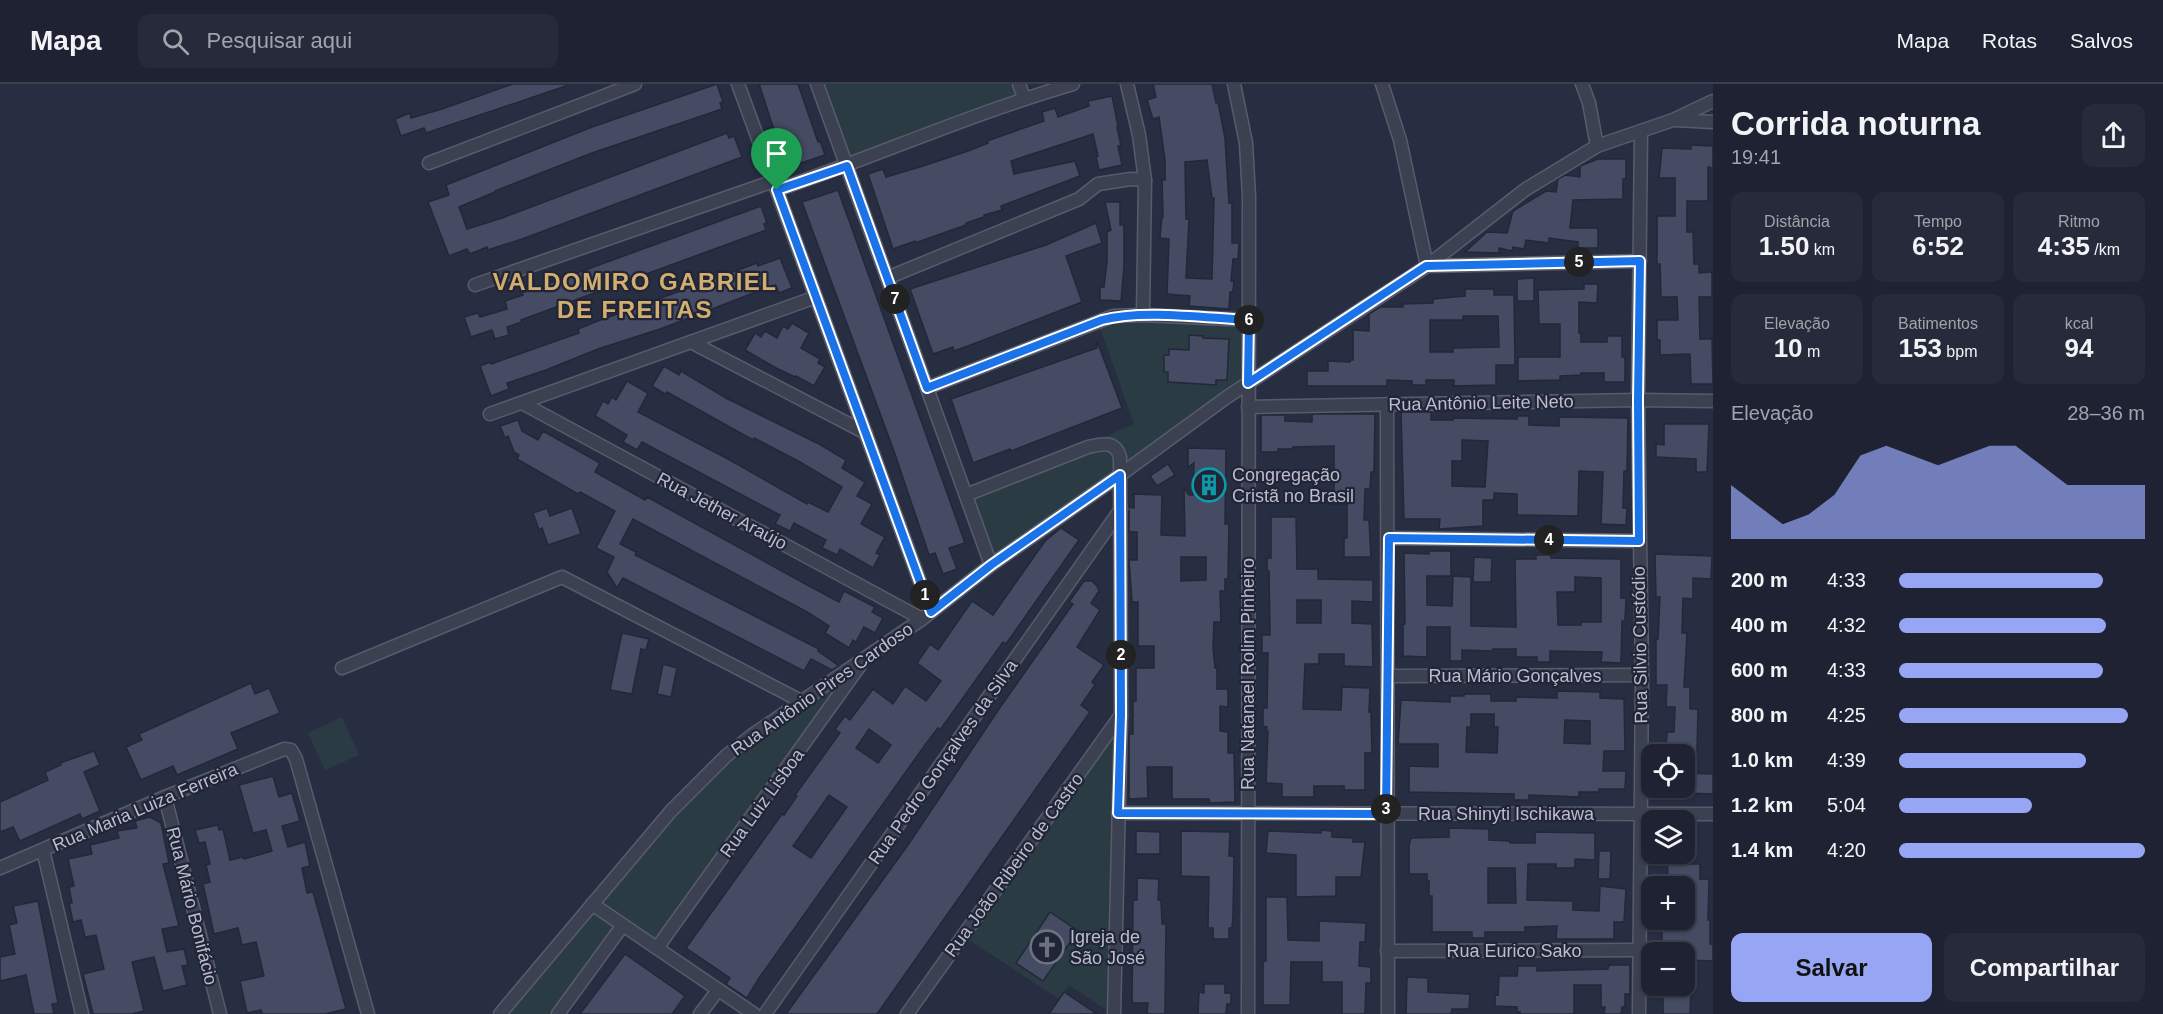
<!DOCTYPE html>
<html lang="pt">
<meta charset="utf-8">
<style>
body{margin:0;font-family:Arial,sans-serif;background:#262a3a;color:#f1f3f6;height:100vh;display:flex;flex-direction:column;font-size:22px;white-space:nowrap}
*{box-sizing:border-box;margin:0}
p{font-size:20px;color:#a1a4ac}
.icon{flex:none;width:33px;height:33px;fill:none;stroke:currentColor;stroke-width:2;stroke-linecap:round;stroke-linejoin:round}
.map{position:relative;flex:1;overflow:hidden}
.side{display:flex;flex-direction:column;background:#1e2232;width:450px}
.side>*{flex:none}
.tools{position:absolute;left:1641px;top:660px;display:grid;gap:12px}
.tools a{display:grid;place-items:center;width:54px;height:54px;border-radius:12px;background:#1e2232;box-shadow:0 2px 4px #0004,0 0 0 2px #3c3f4d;font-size:30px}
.pin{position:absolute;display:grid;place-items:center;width:51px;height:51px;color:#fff;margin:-62px -26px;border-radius:50% 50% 50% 0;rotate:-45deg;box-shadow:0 0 6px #0007}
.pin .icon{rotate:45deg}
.km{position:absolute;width:30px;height:30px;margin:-15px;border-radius:50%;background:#222;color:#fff;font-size:16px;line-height:30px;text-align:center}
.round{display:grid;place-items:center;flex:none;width:63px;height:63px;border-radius:12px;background:#262a3a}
.headline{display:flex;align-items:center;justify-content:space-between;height:102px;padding:0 18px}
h1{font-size:33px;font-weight:700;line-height:45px}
.metrics{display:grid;grid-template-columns:repeat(3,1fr);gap:9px;height:102px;padding:6px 18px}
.metrics div{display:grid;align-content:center;border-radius:12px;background:#262a3a;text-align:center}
.metrics b{font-size:26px;font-weight:700}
.metrics small{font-size:16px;font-weight:400}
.metrics p{font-size:16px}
.chart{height:168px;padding:12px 18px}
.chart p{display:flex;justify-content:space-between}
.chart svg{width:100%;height:108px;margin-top:6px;fill:#96a6f4;opacity:.7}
.button{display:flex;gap:12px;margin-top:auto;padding:12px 18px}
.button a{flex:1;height:69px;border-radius:12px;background:#96a6f4;color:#111;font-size:24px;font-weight:700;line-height:69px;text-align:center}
.button a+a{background:#262a3a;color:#f1f3f6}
ul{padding:0 18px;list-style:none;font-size:20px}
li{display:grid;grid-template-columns:96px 72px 1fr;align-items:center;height:45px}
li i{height:15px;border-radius:8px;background:#96a6f4}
header{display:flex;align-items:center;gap:36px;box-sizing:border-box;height:84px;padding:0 30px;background:#1e2232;border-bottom:2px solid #3c3f4d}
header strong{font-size:28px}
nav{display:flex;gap:33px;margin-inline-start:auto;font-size:21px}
.search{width:420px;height:54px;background:#262a3a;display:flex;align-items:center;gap:15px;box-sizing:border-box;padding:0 21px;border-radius:12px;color:#a1a4ac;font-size:22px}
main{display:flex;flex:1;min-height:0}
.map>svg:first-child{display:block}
</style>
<header>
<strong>Mapa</strong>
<div class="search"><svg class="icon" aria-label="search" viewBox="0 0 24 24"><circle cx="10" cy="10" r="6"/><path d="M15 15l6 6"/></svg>Pesquisar aqui</div>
<nav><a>Mapa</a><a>Rotas</a><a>Salvos</a></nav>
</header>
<main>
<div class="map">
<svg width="1713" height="930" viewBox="0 0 1713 930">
<rect width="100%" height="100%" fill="#282e42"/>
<g fill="#2a3b43">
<path d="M817,0H1019L1024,14L847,82Z"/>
<path d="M1137,235L1246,239L1245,299L992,477L969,412L1134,340L1099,241L1114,237Z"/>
<path d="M858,584L657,864L623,842L558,930H500L718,680Z"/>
<path d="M342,633L359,671L325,686L308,649Z"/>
<path d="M1117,642L1108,927L1069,901L1059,915L966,854Z"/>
</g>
<g fill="#444b62" stroke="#232739" stroke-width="1.5" fill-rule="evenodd">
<path d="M513,0H566V2L426,49L424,44L401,52L395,35L410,29L411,34L442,25Z"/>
<path d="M717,0L723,18L720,19L722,25L592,69L495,107V108L459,123L467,145L502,134L727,49L729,54L734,52L742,73L522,155L488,166L487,163L470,170L467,165L449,172L428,118L449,111L446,101L592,43Z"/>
<path d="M759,0H798L818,58L820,57L825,71L789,83L781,61H779Z"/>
<path d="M1153,0H1212L1216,19L1218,18L1225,54L1229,119H1232V159H1239L1238,175H1233L1231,197H1234L1233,208H1230L1229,225L1189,222L1190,212L1167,210L1169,155L1160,154L1162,133H1163L1162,96H1165V76L1159,33L1153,35L1147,16L1156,13ZM1207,76L1212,114H1214L1212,195L1186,194L1189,135H1186L1185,78Z"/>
<path d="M1112,12L1118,42L1117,43L1121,62H1118L1122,81L1099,86L1096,73L1098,72L1093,50L1011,77L1014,90L1075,77L1080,92L1001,122L1002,126L984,131V133L966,139V141L915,159V157L893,165L868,90L883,85L886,93L923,82L968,67L988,59L987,57L1044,37L1042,28L1055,24L1058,33L1089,22L1088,17Z"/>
<path d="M1691,61L1713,62V84L1708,83V117H1687V148H1693L1694,180H1699V189L1712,188V213H1699L1700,255H1712L1713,300H1691L1690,270L1660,271V256H1657V236H1678L1677,213H1661L1660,180H1657V132H1675V94H1659L1662,64L1691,65Z"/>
<path d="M1598,75H1626V95H1623V115L1573,116L1570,144H1598V164H1578V158L1549,154V159L1526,156L1524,165L1513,163L1512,167L1499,164V169L1465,168L1487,148L1507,149L1513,127L1546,107L1556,108L1558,95L1565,91L1580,93V82Z"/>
<path d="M838,106L965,459L949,464L957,485L943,490L935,469L929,471L895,370L802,118Z"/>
<path d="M1105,118H1120V141H1124V183L1121,217L1100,216V203H1104L1107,177V148L1111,146Z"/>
<path d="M761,122L767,139L764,140L766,146L521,236L522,238L507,243L509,251L495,255L492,246L471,253L464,233L478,229L480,233L507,225L505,217L523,211L522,209Z"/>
<path d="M1096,139L1102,159L1066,172L1082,218L968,262L954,267L953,263L933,270L910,205L1046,161Z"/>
<path d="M780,174L792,204L779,209L775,201L743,213L663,244L598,265L546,286L507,299L509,305L491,312L480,282L490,278L491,280L579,249L578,245L595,238L757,179L758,182Z"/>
<path d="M1534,194V217H1517V195Z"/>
<path d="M1584,200H1598L1597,219L1579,218V249H1581V258H1607V252H1622V273H1625V298H1604V289H1581V291L1560,292V296L1518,297V273H1560V240H1539L1538,206L1584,205Z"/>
<path d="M1465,205H1494V211H1514L1515,281H1496V301L1454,302V296H1426V301H1412V297L1387,296V302H1307V287H1328V277L1350,278V276H1353V246L1369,247V230L1380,223H1403V220L1433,219V215L1465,212ZM1463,232H1498L1499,263L1453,264V268H1430V236H1463Z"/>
<path d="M792,239L809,249L801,264L820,275L818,279L825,283L814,302L796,292L795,293L776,284L745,266L755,249L761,253L765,247L777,254L783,242L788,245Z"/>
<path d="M1189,251L1203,252V254L1229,255L1227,296H1216V301L1168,298V288H1164V271H1169V265L1189,266Z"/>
<path d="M1097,257L1122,324L1011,367L1010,365L973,379L951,315L1097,264Z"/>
<path d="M664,282L679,291L681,287L726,314L819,360L846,376L842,384L865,398L857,412L872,420L861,440L885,453L876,469L880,471L873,484L840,465L837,471L822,464L826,456L794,439L790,447L775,440L780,431L642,358L637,366L623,358L627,351L595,332L603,317L608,320L612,313L616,316L627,297L648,309L638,328L728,375L807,420L808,418L828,428L842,403L800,378L754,354L753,356L667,308L665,310L652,302Z"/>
<path d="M1401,328H1431V336H1453V334L1517,335V332H1529V341L1559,342V333L1628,334L1627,387H1624L1623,424H1627L1626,441L1601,440L1603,388L1579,387L1578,432L1517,431V410L1494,409V416H1483V442L1439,445L1440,435H1404ZM1462,356L1488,357L1485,403L1452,402V377H1462Z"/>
<path d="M1312,330H1375L1374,388H1371L1370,405H1365L1364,436H1369L1371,473H1344V454H1347V420H1329V409H1334V362L1293,363V365H1278V368H1261V331H1285V337L1312,338Z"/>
<path d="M518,336L522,347L538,356L543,347L600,379L595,388L645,416L647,413L811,503L839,518L844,507L875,523L872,528L883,534L875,549L864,543L856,558L853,556L849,564L825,549L829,542L807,528L633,435L620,460L636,468L635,471L819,565L818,567L839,582L832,586L811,575L804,587L623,494L617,504L607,488L614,473L596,464L615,427L580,408L578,410L517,375L519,371L514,368L508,352L505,354L500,342Z"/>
<path d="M1664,340H1709L1707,388H1696V375L1656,373V360L1664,361Z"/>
<path d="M1188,364L1226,365L1225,440H1229L1228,495H1225V507H1220L1221,538H1214L1213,563L1215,584H1217V605H1228V623L1220,622V647L1228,648V669H1234L1235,718L1210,719L1209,715H1172V683H1147L1148,714L1129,715V650H1133V617H1136V584H1154V562H1138V518H1132L1129,476H1137V448H1129V423L1134,424V410L1162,411L1161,451L1185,452L1184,404L1189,411H1193L1194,379L1188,383ZM1181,473H1206V496L1181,497Z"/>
<path d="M1168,380L1175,391L1157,402L1150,392Z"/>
<path d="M547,424L550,432L572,424L581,450L548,461L542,444L539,446L533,429Z"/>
<path d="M1271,433H1296L1297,485H1318V495L1373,496V518L1352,517V539L1372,540L1373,583L1344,582V570H1319V580H1305L1303,625L1341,626L1342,603L1370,604L1369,628H1371L1372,669H1365V706H1344V702H1314V713H1282V700L1266,699L1268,647H1266L1267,643L1263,642V624H1267L1268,569H1262V551H1270L1269,487H1267V474H1271ZM1297,516H1321V539H1297Z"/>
<path d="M1061,444L1079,456L1006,560L1003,558L940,646L938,644L925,661L759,894L747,914L726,900L730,894L686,864L782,730L784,731L797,712L795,711L840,649L835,645L845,632L850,636L873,605L893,620L905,602L926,617L941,597L917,579L930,560L938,566L972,517L993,531L1045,457ZM869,645L891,661L878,679L856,664ZM829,711L847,723L811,774L793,762Z"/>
<path d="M1429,467H1451V492H1427V521L1452,522L1453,492L1471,493V542L1516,543L1515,475H1536V471H1551V474L1621,475V514H1626L1625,537H1622L1621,579L1601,578L1602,568L1550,567V578H1537V573H1516V565H1493L1492,567L1462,566V577H1450V543H1427V573L1403,572V540H1405L1404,469L1429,470ZM1575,493L1601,494V538H1581V541H1558L1557,508H1575Z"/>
<path d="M1655,470L1712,472L1711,495L1693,494V515L1683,514L1682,549H1687L1684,603H1690V625H1698L1697,668H1666L1667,648H1674L1675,623H1666L1667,601H1656V555H1658L1660,513H1656Z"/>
<path d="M1474,473L1492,474L1491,498H1473Z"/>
<path d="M1084,497H1092L1097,502L1099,507L1091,519L1100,526L1077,563L1104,581L1092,598L1095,601L1081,621L1090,628L877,930H786L908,761L1001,622L1073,520L1069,518Z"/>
<path d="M622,549L649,555L646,566L641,565L632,610L610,606Z"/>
<path d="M663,580L677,584L671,613L657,610Z"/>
<path d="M251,599L255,610L269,604L280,629L231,649L238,665L177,691L173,682L141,696L126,663L142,656L139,650Z"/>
<path d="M1557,607L1600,608V614L1624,615L1625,667H1604L1603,687H1626L1625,705H1599V708H1579V713L1529,711V716H1514V710L1409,708V682L1438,683V660H1398L1401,616L1450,618V612H1464V610H1491V617H1516V613L1557,614ZM1471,630H1494V643H1498L1497,669L1466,668L1467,643H1471ZM1565,636L1590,637V660L1564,659Z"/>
<path d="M94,667L100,681L84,688L100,727L82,735L80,730L20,757L13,743L0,748V718L48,696L45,688L61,681L60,679Z"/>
<path d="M1684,689L1713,690V710L1684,709Z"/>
<path d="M273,692L279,713L292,709L300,737L282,742L288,763L305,758L310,782L302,784L307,809L313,808L346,925L325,930H262L261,926L247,929L240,897L264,892L256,858L242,861L238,844L214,850L203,800L210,798L206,781L210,780L205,758L199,759L195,746L218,741L219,746L223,745L230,776L243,773L244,775L272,767L266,746L253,749L239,701Z"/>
<path d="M150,733L161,739L169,779L163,780L179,842L162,845L167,868L184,865L188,881L182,882L187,901L163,907L154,873L132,878L144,927L132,930H93L83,890L104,885L96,851L85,853L81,836L73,838L69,819H72L69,803L74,802L68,775L92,770L90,761L119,754L117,747L137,744L135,737Z"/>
<path d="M1449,744L1489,745V756L1510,757V759H1535V748L1595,749V776L1575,775V784H1556V780H1528L1527,816L1573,817V826L1599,827L1600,802L1626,805L1624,838H1614V855H1556L1557,842L1525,843V848H1485V854H1472V848H1432V812H1429V797H1427V790H1409V761L1411,754L1449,753ZM1488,784H1515L1516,819H1488Z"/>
<path d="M1321,746L1332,747V753L1353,754V758H1365L1361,793H1336V812L1296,813V771L1266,769L1268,747L1321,749Z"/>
<path d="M1136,747L1160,748V770H1136Z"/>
<path d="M1181,747L1230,748L1229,772H1234L1233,832L1232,844H1229V855H1213V844H1208L1209,793L1181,792Z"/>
<path d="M1599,767H1611L1610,795H1598Z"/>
<path d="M1667,770H1681L1680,780H1700V795H1709L1708,836H1710V860H1713V877L1684,876V868H1655V857H1662V842H1684V802H1679V794H1668Z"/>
<path d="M1137,794L1159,795L1158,816H1161L1162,840H1166L1165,930H1147L1148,919H1132L1133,816H1137Z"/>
<path d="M1266,813H1287L1288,856L1319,857V837L1366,839L1365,858H1360L1359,882L1371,883V899H1366L1365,930H1342V898H1322V878H1291L1290,921H1263V877H1266Z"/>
<path d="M38,817L58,919L52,920L54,930H34L26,891L0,897V873L15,870L9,841L17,839L13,822Z"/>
<path d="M1050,828L1078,847L1043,897L1016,879Z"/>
<path d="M625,870L685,912L672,930H580Z"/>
<path d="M1609,881H1630V910H1625V923H1622L1621,930H1604L1605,923H1601V901H1574V930H1520V928H1517V923L1495,922V910L1498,911L1499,892H1517L1518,882H1537V887L1608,885Z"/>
<path d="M1407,893L1428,894V908L1470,910L1469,925H1452L1451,930H1406Z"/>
<path d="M1204,900H1225V909H1231V920H1227L1226,930H1198L1199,908L1204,909Z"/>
<path d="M1663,902H1691L1690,930H1663Z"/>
<path d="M1064,908L1097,930H1049Z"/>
</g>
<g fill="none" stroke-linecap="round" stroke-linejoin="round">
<defs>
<g id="street">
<path d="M738,0L931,528"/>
<path d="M817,0L991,481"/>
<path d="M1019,0L1024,14"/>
<path d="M1127,0L1139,51L1145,96L1143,231"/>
<path d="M1234,0L1246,59L1249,113L1248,930"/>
<path d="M1382,0L1400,56L1427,182L1640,177"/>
<path d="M1582,0L1589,19L1597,62"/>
<path d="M1675,36L1713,38"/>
<path d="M429,79L635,0"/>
<path d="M777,106C876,72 973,29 1073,0"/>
<path d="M887,194L1079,115L1098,100L1131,95L1145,96"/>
<path d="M475,201L774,97"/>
<path d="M691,258L866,349"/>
<path d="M927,304L1113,232L1143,231L1249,236"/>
<path d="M522,319L922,535"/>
<path d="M1387,320L1388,930"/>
<path d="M1248,323L1638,316L1713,317"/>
<path d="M490,330L816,213"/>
<path d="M966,411L1088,363C1102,360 1115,356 1120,373L1121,631L1114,930"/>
<path d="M1389,454L1639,457"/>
<path d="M342,584L562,493L801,617"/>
<path d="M1389,592L1642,591"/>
<path d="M165,713L220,930"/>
<path d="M1118,729L1713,730"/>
<path d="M43,766L82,930"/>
<path d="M0,784L165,713L284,665L291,666L296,675L368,930"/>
<path d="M592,820L754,930"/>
<path d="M657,864L861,580"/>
<path d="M1387,867L1641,866"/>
<path d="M500,930L671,727L726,672L751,652L922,535L991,481L1120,391L1227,313L1427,182L1526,105L1597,62L1673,36L1713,17"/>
<path d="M558,930L623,841"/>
<path d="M700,930L718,906"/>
<path d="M765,930L1121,425"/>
<path d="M907,930L1121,631"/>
<path d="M1639,930L1642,591L1638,316L1641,47"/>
</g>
</defs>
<use href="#street" stroke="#585b6c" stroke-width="15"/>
<use href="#street" stroke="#3c4152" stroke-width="12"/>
</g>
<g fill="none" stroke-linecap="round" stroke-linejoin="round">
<defs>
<path id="route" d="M847,82L927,304L1102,236C1142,225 1206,234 1249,236L1248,299L1426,182L1640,177L1638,316L1639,457L1389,454L1386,730L1118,729L1121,631L1120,391L991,481L931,528L777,106Z"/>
</defs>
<use href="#route" stroke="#fff" stroke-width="12"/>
<use href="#route" stroke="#1a73e8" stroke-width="8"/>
</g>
<defs>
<symbol id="building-ring" viewBox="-11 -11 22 22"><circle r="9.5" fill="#212537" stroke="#0f9aa8" stroke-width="1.5"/><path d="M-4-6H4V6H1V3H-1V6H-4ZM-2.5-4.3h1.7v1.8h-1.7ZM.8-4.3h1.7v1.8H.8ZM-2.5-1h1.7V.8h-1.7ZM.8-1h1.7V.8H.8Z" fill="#0f9aa8"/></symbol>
<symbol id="church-ring" viewBox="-11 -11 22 22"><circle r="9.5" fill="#212537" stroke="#6b7280" stroke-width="1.5"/><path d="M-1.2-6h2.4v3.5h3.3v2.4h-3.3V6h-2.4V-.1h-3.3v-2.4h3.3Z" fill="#6b7280"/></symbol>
</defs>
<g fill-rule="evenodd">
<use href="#building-ring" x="1190" y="382" width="38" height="38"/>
<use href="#church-ring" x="1028" y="844" width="38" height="38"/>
</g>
<g text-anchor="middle" stroke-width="4.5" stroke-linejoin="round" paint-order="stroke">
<g font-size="18" fill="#babdcc" stroke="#212537">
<text transform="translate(1481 319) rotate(-1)" y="6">Rua Antônio Leite Neto</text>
<text transform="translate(722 427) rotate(28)" y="6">Rua Jether Araújo</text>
<text transform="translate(1640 561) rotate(-91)" y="6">Rua Silvio Custódio</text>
<text transform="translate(1248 590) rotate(-90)" y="6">Rua Natanael Rolim Pinheiro</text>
<text x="1515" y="598">Rua Mário Gonçalves</text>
<text transform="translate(822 605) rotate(-35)" y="6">Rua Antônio Pires Cardoso</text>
<text transform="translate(943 678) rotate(-55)" y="6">Rua Pedro Gonçalves da Silva</text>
<text transform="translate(762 719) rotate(-54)" y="6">Rua Luiz Lisboa</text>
<text transform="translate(145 723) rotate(-23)" y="6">Rua Maria Luiza Ferreira</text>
<text x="1506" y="736">Rua Shinyti Ischikawa</text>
<text transform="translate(1014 781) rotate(-54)" y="6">Rua João Ribeiro de Castro</text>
<text transform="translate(192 822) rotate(76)" y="6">Rua Mário Bonifácio</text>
<text x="1514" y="873">Rua Eurico Sako</text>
</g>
<g font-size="18" fill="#babdcc" stroke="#212537" text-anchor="start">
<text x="1232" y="397">Congregação<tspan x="1232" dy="21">Cristã no Brasil</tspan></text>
<text x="1070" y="859">Igreja de<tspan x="1070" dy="21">São José</tspan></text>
</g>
<g font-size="24" font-weight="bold" letter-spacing="1.5" fill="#d2af6e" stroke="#212537">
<text x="635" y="206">VALDOMIRO GABRIEL<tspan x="635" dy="28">DE FREITAS</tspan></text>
</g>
</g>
</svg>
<div class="tools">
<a><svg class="icon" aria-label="locate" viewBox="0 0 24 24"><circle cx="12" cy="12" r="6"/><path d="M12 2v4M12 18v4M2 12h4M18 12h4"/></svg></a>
<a><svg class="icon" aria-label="layers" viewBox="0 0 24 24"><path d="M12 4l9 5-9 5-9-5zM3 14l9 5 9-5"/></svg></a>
<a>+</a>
<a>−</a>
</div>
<div class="pin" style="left:777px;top:106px;background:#1e9e55"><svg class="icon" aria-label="arrive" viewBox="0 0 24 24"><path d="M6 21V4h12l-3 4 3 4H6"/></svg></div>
<b class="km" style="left:925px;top:511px">1</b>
<b class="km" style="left:1121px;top:571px">2</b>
<b class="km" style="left:1386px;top:725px">3</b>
<b class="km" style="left:1549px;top:456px">4</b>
<b class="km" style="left:1579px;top:178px">5</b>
<b class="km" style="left:1249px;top:236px">6</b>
<b class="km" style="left:895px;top:215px">7</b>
</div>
<section class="side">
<div class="headline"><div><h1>Corrida noturna</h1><p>19:41</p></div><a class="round"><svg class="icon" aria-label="share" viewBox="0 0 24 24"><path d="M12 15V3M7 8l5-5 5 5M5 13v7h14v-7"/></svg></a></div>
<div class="metrics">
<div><p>Distância</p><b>1.50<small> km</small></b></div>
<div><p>Tempo</p><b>6:52</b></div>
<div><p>Ritmo</p><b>4:35<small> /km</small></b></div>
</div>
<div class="metrics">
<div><p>Elevação</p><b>10<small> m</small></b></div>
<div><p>Batimentos</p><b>153<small> bpm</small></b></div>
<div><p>kcal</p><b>94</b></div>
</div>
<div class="chart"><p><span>Elevação</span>28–36 m</p>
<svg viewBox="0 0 160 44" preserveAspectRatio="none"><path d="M0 44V22L10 30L20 38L30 34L40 26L50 10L60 6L70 10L80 14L90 10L100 6L110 6L120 14L130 22L140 22L150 22L160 22V44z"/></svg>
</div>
<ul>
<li><b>200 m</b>4:33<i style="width:83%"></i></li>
<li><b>400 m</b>4:32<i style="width:84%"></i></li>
<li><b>600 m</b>4:33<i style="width:83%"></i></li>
<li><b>800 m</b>4:25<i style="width:93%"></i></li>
<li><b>1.0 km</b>4:39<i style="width:76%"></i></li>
<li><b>1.2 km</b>5:04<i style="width:54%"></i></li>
<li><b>1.4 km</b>4:20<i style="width:100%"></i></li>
</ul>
<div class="button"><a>Salvar</a><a>Compartilhar</a></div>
</section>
</main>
